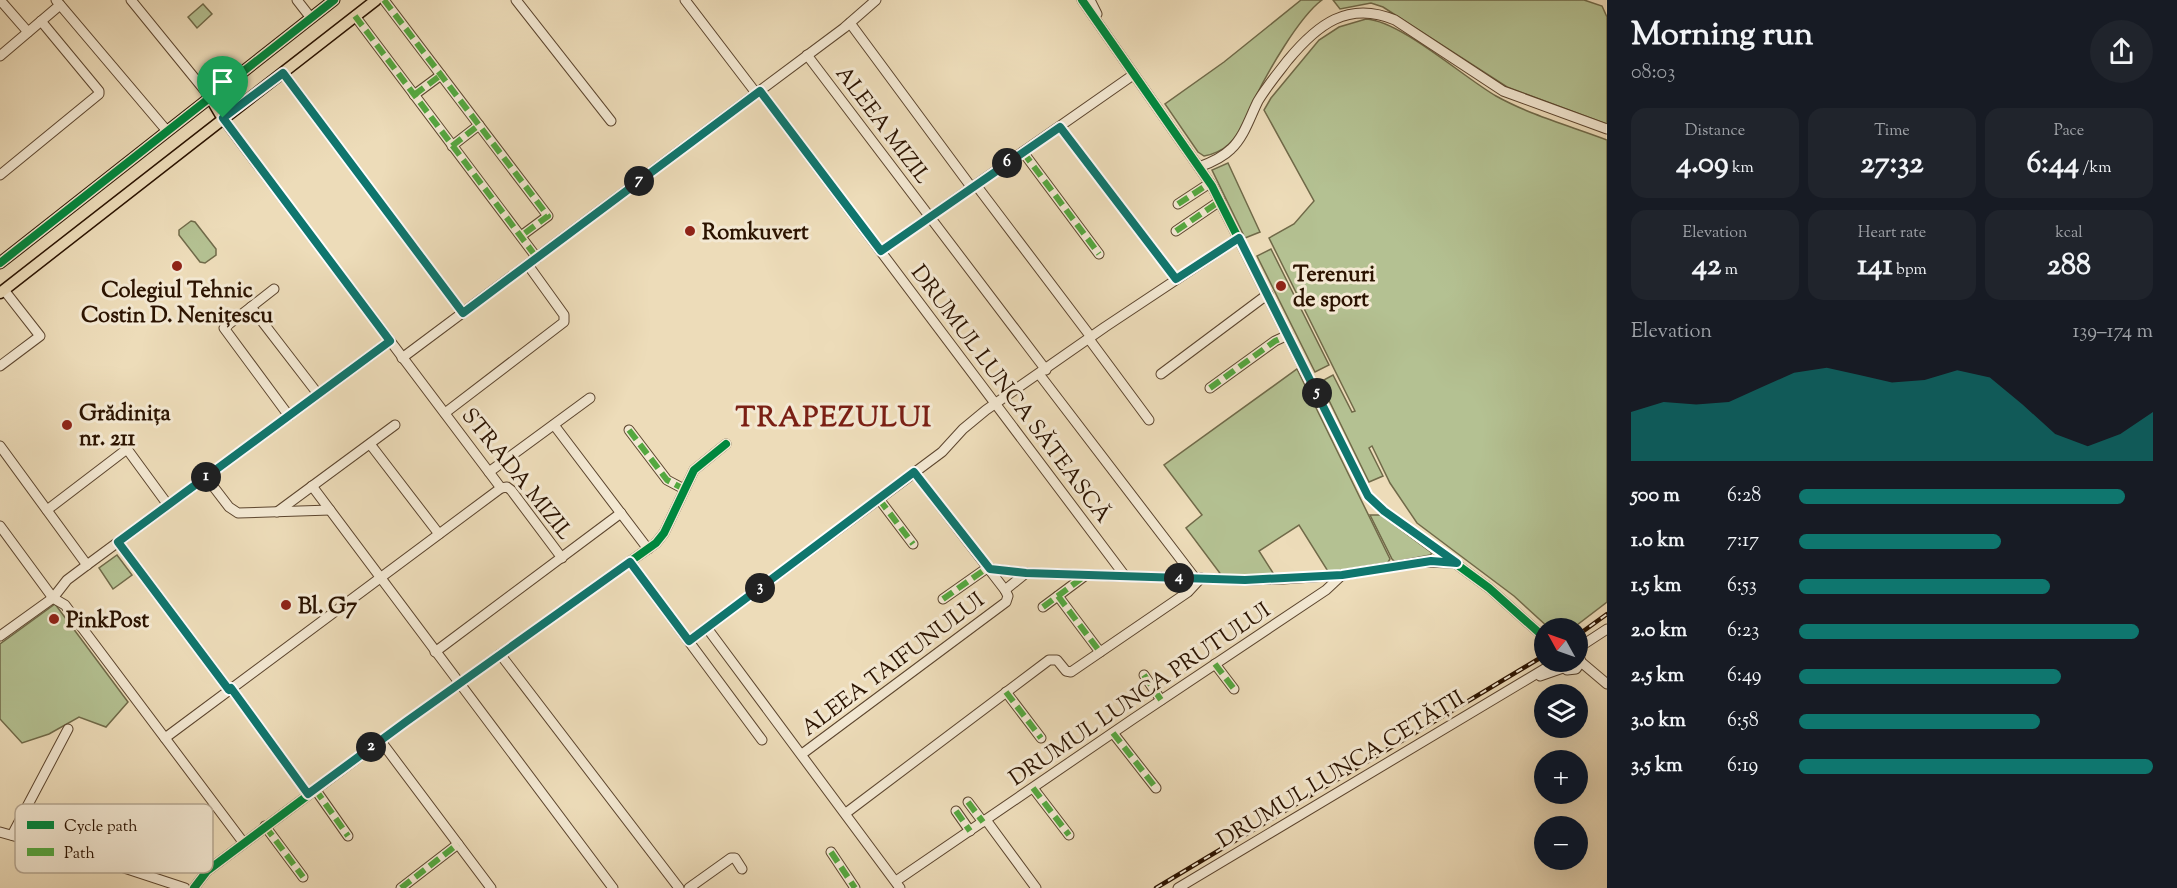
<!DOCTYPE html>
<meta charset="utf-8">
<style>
body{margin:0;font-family:"Sorts Mill Goudy",serif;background:#20242c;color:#f1f3f6;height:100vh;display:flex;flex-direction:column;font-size:22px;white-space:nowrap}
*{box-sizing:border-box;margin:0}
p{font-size:20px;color:#9ea1a6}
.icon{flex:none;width:33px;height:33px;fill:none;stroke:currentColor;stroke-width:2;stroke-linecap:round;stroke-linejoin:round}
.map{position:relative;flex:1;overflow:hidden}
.side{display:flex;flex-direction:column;background:#171b24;width:570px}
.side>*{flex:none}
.needle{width:39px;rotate:310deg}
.tools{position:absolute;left:1534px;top:618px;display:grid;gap:12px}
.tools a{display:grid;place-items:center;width:54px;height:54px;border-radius:50%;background:#171b24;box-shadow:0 6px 24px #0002;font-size:30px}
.pin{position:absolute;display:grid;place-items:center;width:51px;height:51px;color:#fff;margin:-62px -26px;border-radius:50% 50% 50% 0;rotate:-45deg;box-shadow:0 0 6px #0007}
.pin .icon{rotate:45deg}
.km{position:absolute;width:30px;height:30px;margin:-15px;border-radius:50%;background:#222;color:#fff;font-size:16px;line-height:30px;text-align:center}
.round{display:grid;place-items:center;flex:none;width:63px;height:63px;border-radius:32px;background:#20242c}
.head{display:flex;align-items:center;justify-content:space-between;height:102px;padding:0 24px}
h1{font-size:33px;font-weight:700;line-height:45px}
.stats{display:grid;grid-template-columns:repeat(3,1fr);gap:9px;height:102px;padding:6px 24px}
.stats div{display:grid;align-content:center;border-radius:15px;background:#20242c;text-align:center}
.stats b{font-size:30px;font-weight:700}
.stats small{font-size:16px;font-weight:400}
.stats p{font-size:16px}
.chart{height:168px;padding:12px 24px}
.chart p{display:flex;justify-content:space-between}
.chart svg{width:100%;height:108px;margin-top:6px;fill:#0f766e;opacity:.7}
ul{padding:0 24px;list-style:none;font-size:20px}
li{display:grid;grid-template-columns:96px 72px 1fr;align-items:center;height:45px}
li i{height:15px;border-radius:8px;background:#0f766e}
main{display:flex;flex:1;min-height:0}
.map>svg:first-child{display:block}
</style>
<main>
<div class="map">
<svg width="1607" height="888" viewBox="0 0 1607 888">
<rect width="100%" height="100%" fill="#eddcb9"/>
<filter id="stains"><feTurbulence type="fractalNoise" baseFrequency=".00333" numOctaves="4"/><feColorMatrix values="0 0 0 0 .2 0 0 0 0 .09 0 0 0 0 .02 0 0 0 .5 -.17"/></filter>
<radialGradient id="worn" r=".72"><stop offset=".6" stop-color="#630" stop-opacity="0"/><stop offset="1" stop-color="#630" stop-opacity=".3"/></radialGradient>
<g fill="#b4c192" stroke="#706a49" stroke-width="1.5">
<path d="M1301,0H1322C1299,17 1267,73 1254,100C1247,114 1241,133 1229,144C1223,150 1212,155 1204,156L1198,152L1165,104L1224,62Z"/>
<path d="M1333,0H1584L1602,6L1607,17V124L1507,87L1383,7L1371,3L1340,9Z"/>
<path d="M203,4L212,14L197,28L188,17Z"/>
<path d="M1366,19C1401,21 1463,77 1496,96C1530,115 1570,126 1607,140V602L1573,628H1549L1514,596L1417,523L1390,483L1372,446L1369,448L1383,476L1369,482L1320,382L1333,375L1352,412L1355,411L1269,238L1294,224L1314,201L1264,110L1271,98L1319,40L1339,27Z"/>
<path d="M1228,163L1260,232L1245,238L1212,170Z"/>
<path d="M191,221L195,222L216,249V255L205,263L200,262L179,235V230Z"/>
<path d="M1271,249L1329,365L1315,372L1257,256Z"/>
<path d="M1297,369L1390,559L1387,564L1329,573L1299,525L1259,551L1275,576H1222L1186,528L1202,515L1164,465Z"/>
<path d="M1370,515H1381L1432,553L1430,555L1395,562L1392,559Z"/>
<path d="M117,555L132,575L113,589L99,568Z"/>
<path d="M55,604L128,702L106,727L79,717L49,734L22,743L0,719V644Z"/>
</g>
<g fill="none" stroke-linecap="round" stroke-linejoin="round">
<defs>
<g id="minor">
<path d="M0,0L28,32"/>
<path d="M56,0L167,131"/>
<path d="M131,0L210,97"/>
<path d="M297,0L311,18"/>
<path d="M384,0L548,216L521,236"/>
<path d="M516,0L611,121"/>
<path d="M685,0L756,93"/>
<path d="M1082,0L1212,186L1368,496L1384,511L1489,588L1545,638"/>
<path d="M1090,0L1097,14"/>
<path d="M355,16L537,258"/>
<path d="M850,23L972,188"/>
<path d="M807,55L1046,370"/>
<path d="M0,56L60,5"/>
<path d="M283,73L463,313"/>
<path d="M760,91L1125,576"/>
<path d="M414,95L441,75"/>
<path d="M223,119L501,488L507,487L511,490L562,558"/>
<path d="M1060,127L1176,279"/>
<path d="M452,146L479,125"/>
<path d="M1023,152L1099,254"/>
<path d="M1199,167C1210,163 1222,158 1231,149C1244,137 1250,117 1258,101C1267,86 1278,73 1288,60C1317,25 1348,0 1395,20L1503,91L1607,129"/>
<path d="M0,175L99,94V91L41,21"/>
<path d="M976,185L1091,337"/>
<path d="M1178,204L1210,183"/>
<path d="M1176,231L1220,201"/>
<path d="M881,251L1133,75"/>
<path d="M251,307L274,289"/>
<path d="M1089,339L1149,420"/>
<path d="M402,358L844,28L876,0"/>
<path d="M0,366L40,336L4,290"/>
<path d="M1039,374L1195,578"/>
<path d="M1161,374L1268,294"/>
<path d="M1210,388L1275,341L1288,335"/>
<path d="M445,413L564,322V315L528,265"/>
<path d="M289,416L224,328L251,307L318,394"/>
<path d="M554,425L648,549"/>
<path d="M629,430L667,480L684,489"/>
<path d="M370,444L439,534"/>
<path d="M0,446L87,565"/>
<path d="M489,472L590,398"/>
<path d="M206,477L229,507L238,513L330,510"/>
<path d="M312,486L613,888"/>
<path d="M879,499L913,544"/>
<path d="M47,510L127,449L168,505"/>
<path d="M277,512L395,425"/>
<path d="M0,526L53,598L65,605L243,842"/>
<path d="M118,542L229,690"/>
<path d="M630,562L762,740"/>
<path d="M990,569L1026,573L1245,580L1283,579L1342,575L1421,562L1454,563"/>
<path d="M1005,590L1026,573"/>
<path d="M1058,596L1100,652"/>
<path d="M943,599L987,568"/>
<path d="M1043,607L1086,575"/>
<path d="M707,628L900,888"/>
<path d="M0,636L53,598L67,580L87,565L390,341"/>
<path d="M689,641L942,452L963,429L986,410L1105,327L1239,238"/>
<path d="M1578,648L1607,629"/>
<path d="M435,652L621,513"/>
<path d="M500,654L679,888"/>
<path d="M1581,662L1607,684"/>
<path d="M1215,664L1234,689"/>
<path d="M1560,664L1567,670L1576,669L1581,662L1578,652"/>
<path d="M1144,675L1161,700"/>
<path d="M1540,676L1563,668"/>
<path d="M231,688L308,794"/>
<path d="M1006,692L1041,738"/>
<path d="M1113,733L1156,788"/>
<path d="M165,738L501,488"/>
<path d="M380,740L491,888"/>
<path d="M802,754L1006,602L1008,596L1005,590L914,472"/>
<path d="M1033,788L1069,835"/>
<path d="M315,789L348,836"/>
<path d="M968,802L983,822"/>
<path d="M956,811L970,831"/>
<path d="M846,813L1049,660H1057L1066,671L1071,672L1188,592L1201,578"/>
<path d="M986,820L1036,888"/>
<path d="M265,826L303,877"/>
<path d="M0,832L106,862L185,888"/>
<path d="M12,835L68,729"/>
<path d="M831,852L855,888"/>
<path d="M896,881L1133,719L1326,590L1342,575"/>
<path d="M194,888L207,871L407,721L656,543L664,533L694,470L726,444"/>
<path d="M401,888L458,844"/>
<path d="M689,888L731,858H735L742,869"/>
<path d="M1178,888L1556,662"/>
</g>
<g id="major">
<path d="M210,97L223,119"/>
<path d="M0,263L334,0"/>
<path d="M0,293L376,0"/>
</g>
</defs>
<use href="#minor" stroke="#5c452e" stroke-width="11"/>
<use href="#major" stroke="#2b1300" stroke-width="13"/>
<use href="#minor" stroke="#f3e8d2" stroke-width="9"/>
<use href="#major" stroke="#eddcb9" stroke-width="10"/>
<defs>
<g id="rail">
<path d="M1578,635L1607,614"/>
<path d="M1156,888L1545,655"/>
</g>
</defs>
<use href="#rail" stroke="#2b1300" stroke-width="4.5"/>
<use href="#rail" stroke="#f3e8d2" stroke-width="2" stroke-dasharray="7" stroke-linecap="butt"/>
<g stroke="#54a840" stroke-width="6" stroke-dasharray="12 6" stroke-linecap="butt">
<path d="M384,0L548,216L521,236"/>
<path d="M355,16L537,258"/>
<path d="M414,95L441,75"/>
<path d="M452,146L479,125"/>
<path d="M1023,152L1099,254"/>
<path d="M1178,204L1210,183"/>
<path d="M1176,231L1220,201"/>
<path d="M1210,388L1275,341L1288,335"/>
<path d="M629,430L667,480L684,489"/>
<path d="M879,499L913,544"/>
<path d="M1058,596L1100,652"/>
<path d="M943,599L987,568"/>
<path d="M1043,607L1086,575"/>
<path d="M1215,664L1234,689"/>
<path d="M1144,675L1161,700"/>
<path d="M1006,692L1041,738"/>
<path d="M1113,733L1156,788"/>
<path d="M1033,788L1069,835"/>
<path d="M315,789L348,836"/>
<path d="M968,802L983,822"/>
<path d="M956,811L970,831"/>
<path d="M265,826L303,877"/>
<path d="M831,852L855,888"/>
<path d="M401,888L458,844"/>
</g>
<defs>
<g id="cycleway">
<path d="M1082,0L1212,186L1368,496L1384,511L1489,588L1545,638"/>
<path d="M0,263L334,0"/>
<path d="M194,888L207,871L407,721L656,543L664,533L694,470L726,444"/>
</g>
</defs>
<use href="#cycleway" stroke="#f3e8d2" stroke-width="11"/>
<use href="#cycleway" stroke="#00873e" stroke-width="8"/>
</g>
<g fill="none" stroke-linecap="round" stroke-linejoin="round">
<defs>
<path id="route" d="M283,73L463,313L760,91L881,251L1060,127L1176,279L1239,238L1368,496L1384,511L1457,563L1431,561L1342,575L1245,580L1026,573L990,569L914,472L689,641L630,562L407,721L308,794L231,688L229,690L118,542L390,341L223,118Z"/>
</defs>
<use href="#route" stroke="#fff" stroke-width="12"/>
<use href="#route" stroke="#0f766e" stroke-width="8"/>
</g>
<g fill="#8f2418" stroke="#f3e8d2" stroke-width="2">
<circle cx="690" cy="231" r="6"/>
<circle cx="177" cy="266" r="6"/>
<circle cx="1281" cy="286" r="6"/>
<circle cx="67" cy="425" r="6"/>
<circle cx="286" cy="605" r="6"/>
<circle cx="54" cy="619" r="6"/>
</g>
<g text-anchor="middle" stroke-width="6" stroke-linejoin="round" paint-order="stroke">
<g font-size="22" fill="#2b1300" stroke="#f3e8d2">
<text transform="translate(884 124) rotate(53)" y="8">ALEEA MIZIL</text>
<text transform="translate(1012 393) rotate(53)" y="8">DRUMUL LUNCA SĂTEASCĂ</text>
<text transform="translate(518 473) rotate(51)" y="8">STRADA MIZIL</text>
<text transform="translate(892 663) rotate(-37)" y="8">ALEEA TAIFUNULUI</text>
<text transform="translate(1139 693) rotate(-34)" y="8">DRUMUL LUNCA PRUTULUI</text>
<text transform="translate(1340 768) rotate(-31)" y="8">DRUMUL LUNCA CETĂȚII</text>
</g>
<g font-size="22" font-weight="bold" fill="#2b1300" stroke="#f3e8d2" text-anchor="start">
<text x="702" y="239">Romkuvert</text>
<text x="1293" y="281">Terenuri<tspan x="1293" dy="25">de sport</tspan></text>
<text x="177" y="297" text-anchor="middle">Colegiul Tehnic<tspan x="177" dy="25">Costin D. Nenițescu</tspan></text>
<text x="79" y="420">Grădinița<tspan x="79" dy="25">nr. 211</tspan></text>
<text x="298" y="613">Bl. G7</text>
<text x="66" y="627">PinkPost</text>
</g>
<g font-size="28" font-weight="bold" letter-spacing="1.5" fill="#7a1f14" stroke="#f3e8d2">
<text x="834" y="426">TRAPEZULUI</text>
</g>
</g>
<rect x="15" y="804" width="198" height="69" rx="9" fill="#f3e8d2" stroke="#b7a893" stroke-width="1.5"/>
<rect x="27" y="821" width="27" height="8" fill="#00873e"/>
<rect x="27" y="848" width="27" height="8" fill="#54a840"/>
<g font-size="16" fill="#2b1300">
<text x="64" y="831">Cycle path</text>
<text x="64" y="858">Path</text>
</g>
<rect width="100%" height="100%" filter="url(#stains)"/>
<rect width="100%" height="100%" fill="url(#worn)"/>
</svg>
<div class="tools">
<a><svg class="needle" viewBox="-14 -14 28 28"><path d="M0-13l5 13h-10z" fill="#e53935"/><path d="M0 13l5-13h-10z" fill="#9ea1a6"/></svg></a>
<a><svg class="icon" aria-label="layers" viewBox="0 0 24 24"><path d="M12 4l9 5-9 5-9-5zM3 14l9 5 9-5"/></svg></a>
<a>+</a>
<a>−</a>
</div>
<div class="pin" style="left:223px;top:118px;background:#1e9e55"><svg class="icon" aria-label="arrive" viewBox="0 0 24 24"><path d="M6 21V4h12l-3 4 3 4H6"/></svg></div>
<b class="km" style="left:206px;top:477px">1</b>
<b class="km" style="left:371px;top:747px">2</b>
<b class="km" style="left:760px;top:588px">3</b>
<b class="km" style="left:1179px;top:578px">4</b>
<b class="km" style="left:1317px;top:393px">5</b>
<b class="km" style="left:1007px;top:163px">6</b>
<b class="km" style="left:639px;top:181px">7</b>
</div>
<section class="side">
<div class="head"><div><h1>Morning run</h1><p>08:03</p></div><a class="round"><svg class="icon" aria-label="share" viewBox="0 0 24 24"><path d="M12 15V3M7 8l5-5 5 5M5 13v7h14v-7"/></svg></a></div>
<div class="stats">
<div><p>Distance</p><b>4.09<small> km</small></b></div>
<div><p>Time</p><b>27:32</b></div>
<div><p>Pace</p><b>6:44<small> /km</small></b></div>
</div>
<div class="stats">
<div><p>Elevation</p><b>42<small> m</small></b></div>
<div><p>Heart rate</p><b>141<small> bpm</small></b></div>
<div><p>kcal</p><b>288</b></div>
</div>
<div class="chart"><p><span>Elevation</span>139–174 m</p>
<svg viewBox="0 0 160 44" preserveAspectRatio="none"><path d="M0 44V24L10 20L20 21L30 20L40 14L50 8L60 6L70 9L80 12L90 11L100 7L110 10L120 21L130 33L140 38L150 33L160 24V44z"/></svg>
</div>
<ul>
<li><b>500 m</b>6:28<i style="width:92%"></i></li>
<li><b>1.0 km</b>7:17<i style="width:57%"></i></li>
<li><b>1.5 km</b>6:53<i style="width:71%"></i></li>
<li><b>2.0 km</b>6:23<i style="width:96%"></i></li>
<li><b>2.5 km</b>6:49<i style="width:74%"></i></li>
<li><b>3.0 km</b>6:58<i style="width:68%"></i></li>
<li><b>3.5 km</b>6:19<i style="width:100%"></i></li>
</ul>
</section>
</main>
